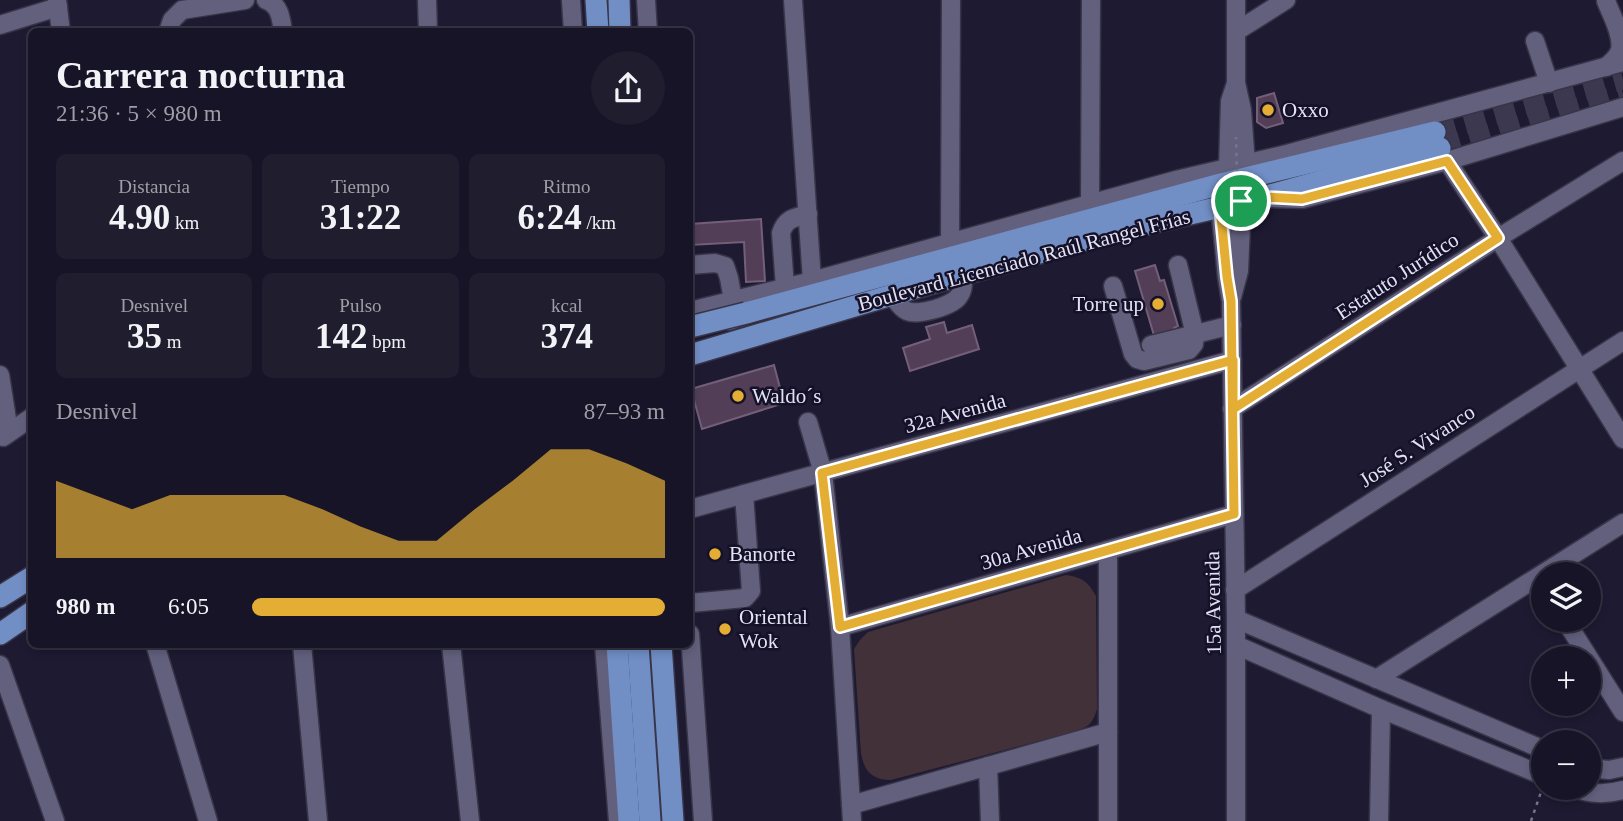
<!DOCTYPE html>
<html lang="es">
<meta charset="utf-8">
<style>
body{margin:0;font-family:"Times New Roman",serif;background:#1f1d2e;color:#f1f3f6;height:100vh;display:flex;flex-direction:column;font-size:26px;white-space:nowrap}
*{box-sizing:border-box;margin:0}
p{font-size:23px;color:#9e9ea7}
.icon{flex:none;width:38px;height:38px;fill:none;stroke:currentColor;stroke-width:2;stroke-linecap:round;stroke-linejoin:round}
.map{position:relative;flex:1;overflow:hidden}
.details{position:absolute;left:28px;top:28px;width:665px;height:620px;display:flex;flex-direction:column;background:#161426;border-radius:10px;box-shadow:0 4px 10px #0003,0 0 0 2px #353343}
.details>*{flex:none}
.controls{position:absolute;left:1531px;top:562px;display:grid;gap:14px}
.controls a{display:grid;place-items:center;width:70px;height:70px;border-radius:50%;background:#161426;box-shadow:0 4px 10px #0003,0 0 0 2px #353343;font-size:35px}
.pin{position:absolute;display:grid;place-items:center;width:60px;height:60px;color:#fff;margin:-30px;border:4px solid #fff;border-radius:50%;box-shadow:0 2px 7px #0007}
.round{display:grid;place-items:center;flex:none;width:74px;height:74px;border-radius:37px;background:#1f1d2e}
.overview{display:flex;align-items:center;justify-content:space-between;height:119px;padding:0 28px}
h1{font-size:38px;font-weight:700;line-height:52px}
.metrics{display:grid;grid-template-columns:repeat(3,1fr);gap:10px;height:119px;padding:7px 28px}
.metrics div{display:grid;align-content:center;border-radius:10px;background:#1f1d2e;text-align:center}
.metrics b{font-size:35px;font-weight:700}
.metrics small{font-size:19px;font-weight:400}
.metrics p{font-size:19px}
.chart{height:196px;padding:14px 28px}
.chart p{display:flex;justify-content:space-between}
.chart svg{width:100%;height:126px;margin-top:7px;fill:#e4ae35;opacity:.7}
ul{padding:0 28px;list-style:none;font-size:23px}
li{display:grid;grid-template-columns:112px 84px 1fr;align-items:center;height:52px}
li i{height:18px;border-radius:9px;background:#e4ae35}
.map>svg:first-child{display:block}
</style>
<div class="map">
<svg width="1623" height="821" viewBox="0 0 1623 821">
<rect width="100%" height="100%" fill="#1d1a32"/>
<path fill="#433139" d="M1066,575C1082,577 1088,582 1096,596L1097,709C1092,725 1088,727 1073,732L891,780C872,780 864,771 861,753L854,649L860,640L868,632Z"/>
<g fill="#523f57" stroke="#735f78" stroke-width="2">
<path d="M1274,93L1283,123L1266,128L1257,122V98Z"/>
<path d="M761,219L765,281L746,282L744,242L690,245V224Z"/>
<path d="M1155,265L1160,281L1164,280L1178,326L1174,328L1175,334L1155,339L1135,271Z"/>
<path d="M944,322L947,333L972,325L979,349L910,371L903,348L930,339L926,327Z"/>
<path d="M774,365L784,403L702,429L691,389Z"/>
</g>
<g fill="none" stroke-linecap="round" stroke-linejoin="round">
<g stroke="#3b384f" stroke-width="21" stroke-dasharray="21 10" stroke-linecap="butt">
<path d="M1435,132L1623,79"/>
<path d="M1440,148L1623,94"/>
</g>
<defs>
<g id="minor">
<path d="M57,0L61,32"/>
<path d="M266,0C280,5 281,18 283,32"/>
<path d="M427,0L428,32"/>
<path d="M571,0L573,32"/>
<path d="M646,0L648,32"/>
<path d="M793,0L812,281"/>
<path d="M1236,0V83L1242,110L1246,164"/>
<path d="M1606,1C1611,14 1623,35 1620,50C1618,57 1612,62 1606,67"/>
<path d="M0,25L58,7"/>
<path d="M1237,31L1286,0"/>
<path d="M168,32L172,20L182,10L245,0"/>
<path d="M1535,41L1549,83"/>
<path d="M1447,161L1498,238L1623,439"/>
<path d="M1228,168L1230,101L1235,86"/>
<path d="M1270,198L1302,199L1447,161L1623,107"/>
<path d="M1090,204L1091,0"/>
<path d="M1220,206L1227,277L1231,301L1236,619V821"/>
<path d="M950,243L951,0"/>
<path d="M690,265L715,263L725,266L729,278L733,300"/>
<path d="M1113,286L1133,354L1137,359L1144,361L1189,350L1194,344L1195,335L1178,265"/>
<path d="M785,287L781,233C786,218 794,218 808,214"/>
<path d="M892,295C897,301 900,308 907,311C918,316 953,306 959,296C964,290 963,281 963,274"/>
<path d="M1232,297L1239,271L1242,201"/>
<path d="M690,311L812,281L1176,180L1287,154L1623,62"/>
<path d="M1151,345L1232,325"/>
<path d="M0,375L9,432"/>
<path d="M1232,409L1498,238L1623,161"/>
<path d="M808,422L823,473L840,627L852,821"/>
<path d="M3,437L32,417"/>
<path d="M690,509L1232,360"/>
<path d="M1108,550V821"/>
<path d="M1235,590L1623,341"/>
<path d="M690,603L745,598L751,591L744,494"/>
<path d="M1236,619L1544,750"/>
<path d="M1565,620L1623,712"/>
<path d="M840,627L1234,514"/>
<path d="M690,634L703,821"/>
<path d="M155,644L208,821"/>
<path d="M302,644L318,821"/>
<path d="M451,644L470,821"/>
<path d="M604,644L618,821"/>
<path d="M1236,645L1381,709L1544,776"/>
<path d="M0,665L55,821"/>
<path d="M1376,679L1623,523"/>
<path d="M988,766L990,821"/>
<path d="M1589,768L1609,770L1623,767"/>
<path d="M1574,788C1591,794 1605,795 1623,790"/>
<path d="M851,805L1108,732"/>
<path d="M1379,821L1381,709"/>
</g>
<g id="major">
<path d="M596,0L598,32"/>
<path d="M619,0L620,32"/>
<path d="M730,319L746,313L1221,184L1435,132"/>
<path d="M690,355L912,289L1113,232L1263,197L1440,148"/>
<path d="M0,597L32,577"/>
<path d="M0,634L32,612"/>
<path d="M617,644L629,821"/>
<path d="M638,644L650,821"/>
<path d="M661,644L673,821"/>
</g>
</defs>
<use href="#minor" stroke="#383549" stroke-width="21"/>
<use href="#major" stroke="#383549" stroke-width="24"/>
<path stroke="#77758a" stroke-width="2.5" stroke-dasharray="3.5 5" stroke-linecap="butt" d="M1531,821L1541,792"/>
<use href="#minor" stroke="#63607e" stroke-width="18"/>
<use href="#major" stroke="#718ec5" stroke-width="21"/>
<defs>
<path id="major-bridge" d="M690,327L746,313"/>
</defs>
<use href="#major-bridge" stroke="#383549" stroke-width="24" stroke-linecap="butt"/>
<path stroke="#77758a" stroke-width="2.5" stroke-dasharray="3.5 5" stroke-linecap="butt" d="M1217,226L1238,219L1236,137"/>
<use href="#major-bridge" stroke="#718ec5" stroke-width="21"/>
</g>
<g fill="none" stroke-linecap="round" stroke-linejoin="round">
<defs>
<path id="route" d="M1241,201L1220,206L1227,277L1231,301L1234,514L840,627L822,473L1233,360V409L1498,238L1447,161L1302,199L1264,197L1241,201"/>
</defs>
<use href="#route" stroke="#fff" stroke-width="14"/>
<use href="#route" stroke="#e4ae35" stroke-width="9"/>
</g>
<g fill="#e4ae35" stroke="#141128" stroke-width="2.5">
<circle cx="1268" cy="110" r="7"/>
<circle cx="1158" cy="304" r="7"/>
<circle cx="738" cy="396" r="7"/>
<circle cx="715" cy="554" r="7"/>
<circle cx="725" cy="629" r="7"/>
</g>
<g text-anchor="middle" stroke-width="5" stroke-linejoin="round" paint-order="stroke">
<g font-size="21" fill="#e3e2f3" stroke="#141128" text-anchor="start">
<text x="1282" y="117">Oxxo</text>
<text x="1144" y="311" text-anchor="end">Torre up</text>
<text x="752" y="403">Waldo´s</text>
<text x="729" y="561">Banorte</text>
<text x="739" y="624">Oriental<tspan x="739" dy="24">Wok</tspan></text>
</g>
<g font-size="21" fill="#e3e2f3" stroke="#141128">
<text transform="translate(1024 260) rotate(-15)" y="7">Boulevard Licenciado Raúl Rangel Frías</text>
<text transform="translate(1397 276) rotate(-33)" y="7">Estatuto Jurídico</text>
<text transform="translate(955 413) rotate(-15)" y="7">32a Avenida</text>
<text transform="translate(1417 446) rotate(-33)" y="7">José S. Vivanco</text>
<text transform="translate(1031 549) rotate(-16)" y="7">30a Avenida</text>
<text transform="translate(1213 603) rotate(-91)" y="7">15a Avenida</text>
</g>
</g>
</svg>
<div class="controls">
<a><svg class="icon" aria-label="layers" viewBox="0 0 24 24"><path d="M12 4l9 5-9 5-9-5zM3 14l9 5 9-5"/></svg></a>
<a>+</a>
<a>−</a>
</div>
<div class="pin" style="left:1241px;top:201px;background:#1e9e55"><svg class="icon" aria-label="arrive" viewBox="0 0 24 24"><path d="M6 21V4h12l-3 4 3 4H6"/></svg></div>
<section class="details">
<div class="overview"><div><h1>Carrera nocturna</h1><p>21:36 · 5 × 980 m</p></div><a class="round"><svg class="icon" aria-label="share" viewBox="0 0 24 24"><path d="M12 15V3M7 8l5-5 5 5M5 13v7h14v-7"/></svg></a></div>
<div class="metrics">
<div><p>Distancia</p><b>4.90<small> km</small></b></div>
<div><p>Tiempo</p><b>31:22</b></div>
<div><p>Ritmo</p><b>6:24<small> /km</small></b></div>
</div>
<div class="metrics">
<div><p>Desnivel</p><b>35<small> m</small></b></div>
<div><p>Pulso</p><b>142<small> bpm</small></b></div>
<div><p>kcal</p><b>374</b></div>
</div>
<div class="chart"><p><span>Desnivel</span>87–93 m</p>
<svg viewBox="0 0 160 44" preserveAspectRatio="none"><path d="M0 44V17L10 22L20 27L30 22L40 22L50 22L60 22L70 27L80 33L90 38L100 38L110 27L120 17L130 6L140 6L150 11L160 17V44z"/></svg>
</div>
<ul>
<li><b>980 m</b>6:05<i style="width:100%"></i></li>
</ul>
</section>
</div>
